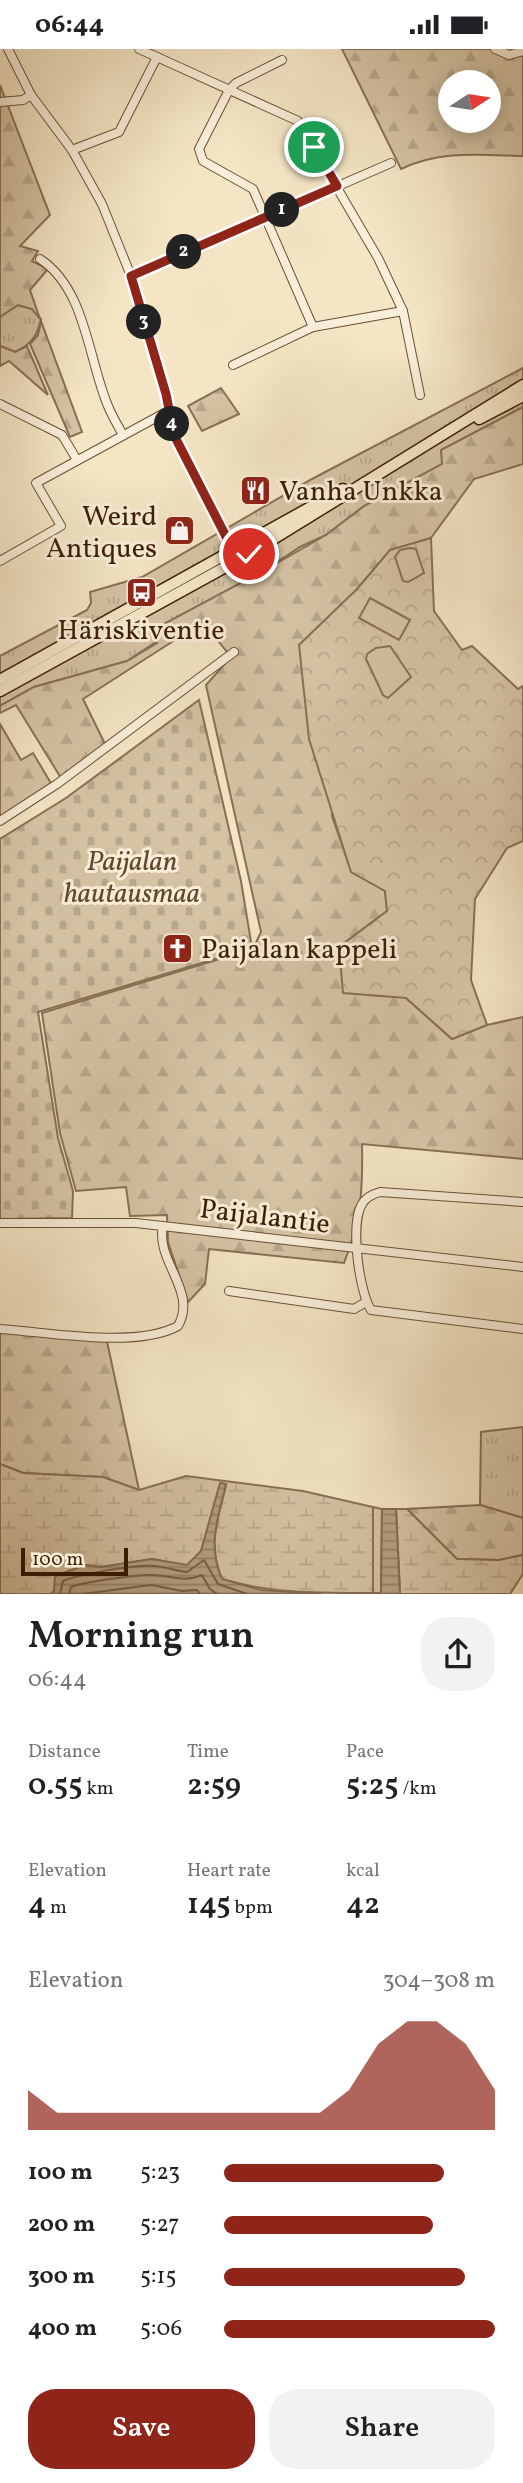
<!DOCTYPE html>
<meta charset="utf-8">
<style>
body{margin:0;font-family:Vollkorn,serif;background:#f2f2f2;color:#202124;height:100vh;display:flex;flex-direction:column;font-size:26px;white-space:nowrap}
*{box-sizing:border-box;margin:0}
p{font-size:23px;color:#757577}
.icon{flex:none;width:38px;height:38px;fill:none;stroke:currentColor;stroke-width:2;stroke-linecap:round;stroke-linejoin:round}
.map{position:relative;height:1545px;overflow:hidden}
.sheet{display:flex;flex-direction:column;background:#fff;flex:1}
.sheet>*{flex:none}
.needle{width:46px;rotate:78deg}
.tools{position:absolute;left:438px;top:21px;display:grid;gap:14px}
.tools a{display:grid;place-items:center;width:63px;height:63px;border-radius:50%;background:#fff;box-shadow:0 4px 18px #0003;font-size:35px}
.scale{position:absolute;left:21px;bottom:18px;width:107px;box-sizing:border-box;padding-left:7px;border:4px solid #3c1e05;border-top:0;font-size:19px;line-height:24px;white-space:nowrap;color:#3c1e05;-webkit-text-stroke:5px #f8eed9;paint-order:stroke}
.pin{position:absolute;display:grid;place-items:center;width:60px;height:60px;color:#fff;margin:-30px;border:4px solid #fff;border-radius:50%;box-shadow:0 2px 7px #0007}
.km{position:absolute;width:35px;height:35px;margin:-18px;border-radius:50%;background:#222;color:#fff;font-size:19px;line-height:35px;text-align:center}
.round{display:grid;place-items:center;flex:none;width:74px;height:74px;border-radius:28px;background:#f2f2f2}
.summary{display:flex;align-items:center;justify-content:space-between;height:119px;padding:0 28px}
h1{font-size:38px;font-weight:600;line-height:52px}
.metrics{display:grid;grid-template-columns:repeat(3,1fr);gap:10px;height:119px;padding:7px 28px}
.metrics div{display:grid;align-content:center}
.metrics b{font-size:30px;font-weight:600}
.metrics small{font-size:19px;font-weight:400}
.metrics p{font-size:19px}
.chart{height:196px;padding:14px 28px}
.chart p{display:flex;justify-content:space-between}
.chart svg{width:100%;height:126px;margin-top:7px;fill:#8f2418;opacity:.7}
.primary-button{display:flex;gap:14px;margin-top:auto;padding:14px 28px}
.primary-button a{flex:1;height:80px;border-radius:28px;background:#8f2418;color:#fff;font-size:28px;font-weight:600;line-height:80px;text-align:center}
.primary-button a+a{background:#f2f2f2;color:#202124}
ul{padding:0 28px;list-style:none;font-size:23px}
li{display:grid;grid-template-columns:112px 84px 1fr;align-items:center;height:52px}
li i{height:18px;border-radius:9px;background:#8f2418}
.status{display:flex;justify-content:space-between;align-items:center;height:49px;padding:0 35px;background:#fff;direction:ltr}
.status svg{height:19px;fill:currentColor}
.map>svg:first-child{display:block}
</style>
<div class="status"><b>06:44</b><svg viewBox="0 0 49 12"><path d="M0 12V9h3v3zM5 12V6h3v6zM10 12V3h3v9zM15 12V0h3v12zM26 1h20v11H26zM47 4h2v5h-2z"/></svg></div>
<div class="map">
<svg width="523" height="1545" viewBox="0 0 523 1545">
<defs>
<pattern id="grass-tufts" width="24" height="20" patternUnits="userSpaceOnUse" patternTransform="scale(1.75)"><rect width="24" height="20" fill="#d5c3a4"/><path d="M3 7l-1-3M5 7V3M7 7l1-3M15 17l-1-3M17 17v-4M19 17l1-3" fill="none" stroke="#b8a78c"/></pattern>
<pattern id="forest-firs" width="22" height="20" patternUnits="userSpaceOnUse" patternTransform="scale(1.75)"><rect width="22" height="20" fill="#d5c3a4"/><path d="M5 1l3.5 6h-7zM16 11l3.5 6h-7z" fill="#b8a78c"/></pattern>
<pattern id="wetland-marsh" width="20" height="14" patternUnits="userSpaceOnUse" patternTransform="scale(1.75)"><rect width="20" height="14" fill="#d5c3a4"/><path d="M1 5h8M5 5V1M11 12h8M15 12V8" fill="none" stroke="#b8a78c"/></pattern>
<pattern id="cemetery-stones" width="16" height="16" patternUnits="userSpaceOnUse" patternTransform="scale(1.75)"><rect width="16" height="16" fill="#d5c3a4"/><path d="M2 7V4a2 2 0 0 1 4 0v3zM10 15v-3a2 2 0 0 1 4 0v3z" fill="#b8a78c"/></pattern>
<pattern id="park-crowns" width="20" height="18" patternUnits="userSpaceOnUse" patternTransform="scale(1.75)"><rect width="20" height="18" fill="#d5c3a4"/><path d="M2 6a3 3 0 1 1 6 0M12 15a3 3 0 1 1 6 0" fill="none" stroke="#b8a78c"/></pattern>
<pattern id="water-rules" width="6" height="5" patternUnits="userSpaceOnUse" patternTransform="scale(1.75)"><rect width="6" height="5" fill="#b5a184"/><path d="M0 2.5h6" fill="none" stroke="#94836a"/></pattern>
</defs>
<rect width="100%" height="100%" fill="#f4e5c5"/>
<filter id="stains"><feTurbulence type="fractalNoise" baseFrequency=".00286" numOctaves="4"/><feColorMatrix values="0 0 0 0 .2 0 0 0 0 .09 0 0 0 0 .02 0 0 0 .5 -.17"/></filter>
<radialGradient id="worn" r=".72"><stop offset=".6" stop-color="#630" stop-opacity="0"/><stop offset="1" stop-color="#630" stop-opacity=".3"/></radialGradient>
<g fill="url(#grass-tufts)" stroke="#887054" stroke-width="2">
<path d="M18,256L32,260L41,270C37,288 31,295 15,303L0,297V267Z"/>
<path d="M523,319V358L441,401L443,415L364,457L326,486L300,498L127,612L34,638L0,657V607L87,561L91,554L90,543L142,528L312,430Z"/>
<path d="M523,1378V1469L480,1456L481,1383Z"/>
<path d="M373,1458L382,1460L381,1544H373Z"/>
</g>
<g fill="url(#forest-firs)" stroke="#887054" stroke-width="2" fill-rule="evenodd">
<path d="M342,0H490L509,8L523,5V107C480,106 441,101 401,120ZM450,33H488V72H450Z"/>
<path d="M0,36L50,166L20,197L38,202L32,212L48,220L30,241L40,270L32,260L18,256L0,268Z"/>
<path d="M41,272L82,383L70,388L30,295L38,286Z"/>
<path d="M0,297L15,303L27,297L48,346L9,312L0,317Z"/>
<path d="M221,339L239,365L202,382L188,357Z"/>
<path d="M523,358V415L474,430L431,489L390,501L358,539L332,767L351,822L385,842L387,862L339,898L406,949L452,990L487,976L523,968V1110L362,1095C363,1141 361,1171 344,1214L209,1200L205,1235L188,1253L168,1193L167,1166L130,1167L126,1138L76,1142L60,1084L42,964L253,900L261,883L206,636L231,608L203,573L83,650L106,697L61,729L16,656L0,664V657L34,638L127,612L157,594L162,576L261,523L326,486L364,457L442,415L441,401Z"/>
<path d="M0,675L21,711L33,704L52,736L0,768Z"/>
<path d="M0,1282L106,1288L139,1441L103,1428L23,1424L0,1415Z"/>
<path d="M480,1456L523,1469V1506L499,1511L457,1510L407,1460Z"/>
</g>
<g fill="url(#wetland-marsh)" stroke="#887054" stroke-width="2">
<path d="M0,1415L23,1424L103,1428L139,1441L186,1427L303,1442L373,1458V1544C323,1544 270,1545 222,1530C207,1495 218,1471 226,1436L221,1434L201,1502L187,1517L152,1510L101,1518L85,1516L51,1545H0Z"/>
<path d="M396,1460H407L457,1510L499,1511L523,1506V1525L510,1545H400Z"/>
</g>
<path fill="url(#cemetery-stones)" stroke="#887054" stroke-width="2" d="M199,651L241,832L252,899L38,963L58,1089L73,1142L72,1169L0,1170V790L66,749Z"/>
<path fill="url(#park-crowns)" stroke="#887054" stroke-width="2" d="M431,489L434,562L462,601L472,597L518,640L523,637V792L507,799L475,850L471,931L487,976L452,990L406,949L343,944L339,898L387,862L385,842L351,823L309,690L299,596L358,539L390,501Z"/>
<g fill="#d5c3a4" stroke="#887054" stroke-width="2">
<path d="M410,499L416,500L424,524L408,533L403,532L395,508L400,501Z"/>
<path d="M370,549L410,571L399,591L359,569Z"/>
<path d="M390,597L411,628L388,649L383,646L366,610L367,605L376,599Z"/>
</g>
<g fill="url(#water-rules)" stroke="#856d51" stroke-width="2">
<path d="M220,1434L226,1435C218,1471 207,1495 222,1530L261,1541L323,1545H51L54,1542L55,1527L85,1516L101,1518L152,1510L187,1516L201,1502Z"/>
<path d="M382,1460H396L400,1545H342L381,1544Z"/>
</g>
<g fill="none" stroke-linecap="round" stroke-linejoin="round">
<g stroke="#786044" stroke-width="2">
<path d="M60,1545L63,1532C80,1525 136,1515 155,1517C166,1518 176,1522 187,1523L204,1511L218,1535L247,1545"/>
<path d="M69,1545L71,1538C84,1533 139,1525 153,1526C173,1527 184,1534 202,1526L210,1540L217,1545"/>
<path d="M82,1545L151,1536L182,1542L197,1541L200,1545"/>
</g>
<defs>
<g id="minor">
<path d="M8,0L31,46L72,101L102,155L131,227L166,345L174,386L234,504"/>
<path d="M139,0L157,8"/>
<path d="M495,0L509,6L523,2"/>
<path d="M282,11L236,34L229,41L199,100L203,112L253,140L313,278"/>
<path d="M0,53L23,51L31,46"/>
<path d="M72,101L119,83L157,8L298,72L378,209L403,262L420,346"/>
<path d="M40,210C86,240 88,310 108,357C112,367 118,377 123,386"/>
<path d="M131,227L391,114"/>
<path d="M233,316L313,278L403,262"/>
<path d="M0,355L62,386L77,411"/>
<path d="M0,512L61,477L36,434L170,361"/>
<path d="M0,772L57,735L234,603"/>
<path d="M523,1153L380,1143C373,1145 366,1148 362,1155C350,1175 359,1242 371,1261L523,1280"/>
<path d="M0,1174H136L523,1218"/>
<path d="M229,1242L354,1260L366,1253"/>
<path d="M0,1280C48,1283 136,1300 178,1277C198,1242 155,1212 163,1177"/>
</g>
<g id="major">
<path d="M479,370L523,347"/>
<path d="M0,631L343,440"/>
<path d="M0,642L249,505L523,336"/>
</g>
</defs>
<use href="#minor" stroke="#6a5035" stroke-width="10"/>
<use href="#major" stroke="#3c1e05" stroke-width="13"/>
<use href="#minor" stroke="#f8eed9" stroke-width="8"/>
<use href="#major" stroke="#f4e5c5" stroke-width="10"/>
</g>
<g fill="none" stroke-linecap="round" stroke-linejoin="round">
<defs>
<path id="route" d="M249,505L238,511L174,386L166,345L131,227L337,137L314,98"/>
</defs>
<use href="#route" stroke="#fff" stroke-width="14"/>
<use href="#route" stroke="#8f2418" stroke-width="9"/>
</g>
<defs>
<symbol id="restaurant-square" viewBox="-11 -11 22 22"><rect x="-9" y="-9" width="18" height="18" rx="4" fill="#8f2418" stroke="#f8eed9"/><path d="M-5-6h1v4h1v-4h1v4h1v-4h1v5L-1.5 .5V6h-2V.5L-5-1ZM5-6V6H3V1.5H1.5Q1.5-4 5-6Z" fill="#fff"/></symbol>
<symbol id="shop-square" viewBox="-11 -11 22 22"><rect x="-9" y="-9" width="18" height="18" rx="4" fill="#8f2418" stroke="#f8eed9"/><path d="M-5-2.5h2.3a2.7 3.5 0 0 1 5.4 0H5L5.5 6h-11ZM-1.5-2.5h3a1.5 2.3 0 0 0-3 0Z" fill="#fff"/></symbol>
<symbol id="bus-square" viewBox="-11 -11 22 22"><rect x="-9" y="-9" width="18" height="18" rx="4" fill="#8f2418" stroke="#f8eed9"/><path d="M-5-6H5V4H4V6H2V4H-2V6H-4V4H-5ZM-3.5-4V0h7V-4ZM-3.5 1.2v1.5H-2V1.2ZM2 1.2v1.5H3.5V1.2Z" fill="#fff"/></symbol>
<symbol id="church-square" viewBox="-11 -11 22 22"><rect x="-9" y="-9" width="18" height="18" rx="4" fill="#8f2418" stroke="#f8eed9"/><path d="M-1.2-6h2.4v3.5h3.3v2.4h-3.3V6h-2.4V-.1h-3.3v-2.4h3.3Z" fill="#fff"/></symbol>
</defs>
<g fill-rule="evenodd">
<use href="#restaurant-square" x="238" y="424" width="35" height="35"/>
<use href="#shop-square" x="162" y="464" width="35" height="35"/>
<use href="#bus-square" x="124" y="526" width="35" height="35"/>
<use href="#church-square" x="160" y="882" width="35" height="35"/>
</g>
<g text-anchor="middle" stroke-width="6" stroke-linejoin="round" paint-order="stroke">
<g font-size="28" fill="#3c1e05" stroke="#f8eed9" text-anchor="start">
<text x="279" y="451">Vanha Unkka</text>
<text x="157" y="476" text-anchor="end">Weird<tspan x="157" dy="32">Antiques</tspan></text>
<text x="141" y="590" text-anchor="middle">Häriskiventie</text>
<text x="201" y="909">Paijalan kappeli</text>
</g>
<g font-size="28" font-style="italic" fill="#62472d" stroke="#f8eed9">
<text x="132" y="821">Paijalan<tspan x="132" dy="32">hautausmaa</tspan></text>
</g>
<g font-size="28" fill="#3c1e05" stroke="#f8eed9">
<text transform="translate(265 1166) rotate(7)" y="10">Paijalantie</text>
</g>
</g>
<rect width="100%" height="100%" filter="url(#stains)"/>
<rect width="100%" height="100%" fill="url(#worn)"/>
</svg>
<div class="tools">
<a><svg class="needle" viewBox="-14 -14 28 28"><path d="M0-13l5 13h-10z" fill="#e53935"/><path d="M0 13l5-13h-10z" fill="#757577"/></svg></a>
</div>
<div class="scale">100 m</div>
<div class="pin" style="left:314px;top:98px;background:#1e9e55"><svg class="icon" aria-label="arrive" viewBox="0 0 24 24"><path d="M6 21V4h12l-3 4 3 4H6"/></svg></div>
<div class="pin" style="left:249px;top:505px;background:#d93025"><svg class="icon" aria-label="check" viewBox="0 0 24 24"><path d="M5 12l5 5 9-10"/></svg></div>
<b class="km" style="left:282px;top:161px">1</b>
<b class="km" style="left:184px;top:203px">2</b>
<b class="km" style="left:144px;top:273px">3</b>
<b class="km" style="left:172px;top:375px">4</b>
</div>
<section class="sheet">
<div class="summary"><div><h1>Morning run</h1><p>06:44</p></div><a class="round"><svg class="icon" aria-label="share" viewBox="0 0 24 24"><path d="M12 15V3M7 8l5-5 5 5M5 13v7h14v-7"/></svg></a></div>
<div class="metrics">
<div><p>Distance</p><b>0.55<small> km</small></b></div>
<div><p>Time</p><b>2:59</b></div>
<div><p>Pace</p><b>5:25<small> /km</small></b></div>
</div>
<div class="metrics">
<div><p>Elevation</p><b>4<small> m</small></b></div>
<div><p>Heart rate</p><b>145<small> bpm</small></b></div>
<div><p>kcal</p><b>42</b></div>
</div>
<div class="chart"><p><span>Elevation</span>304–308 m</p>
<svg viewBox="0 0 160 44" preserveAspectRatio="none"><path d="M0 44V30L10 38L20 38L30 38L40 38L50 38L60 38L70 38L80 38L90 38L100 38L110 30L120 14L130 6L140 6L150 14L160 30V44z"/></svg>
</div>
<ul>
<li><b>100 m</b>5:23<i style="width:81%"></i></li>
<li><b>200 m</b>5:27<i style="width:77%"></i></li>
<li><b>300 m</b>5:15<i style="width:89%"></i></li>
<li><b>400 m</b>5:06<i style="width:100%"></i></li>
</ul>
<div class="primary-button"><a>Save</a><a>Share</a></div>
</section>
